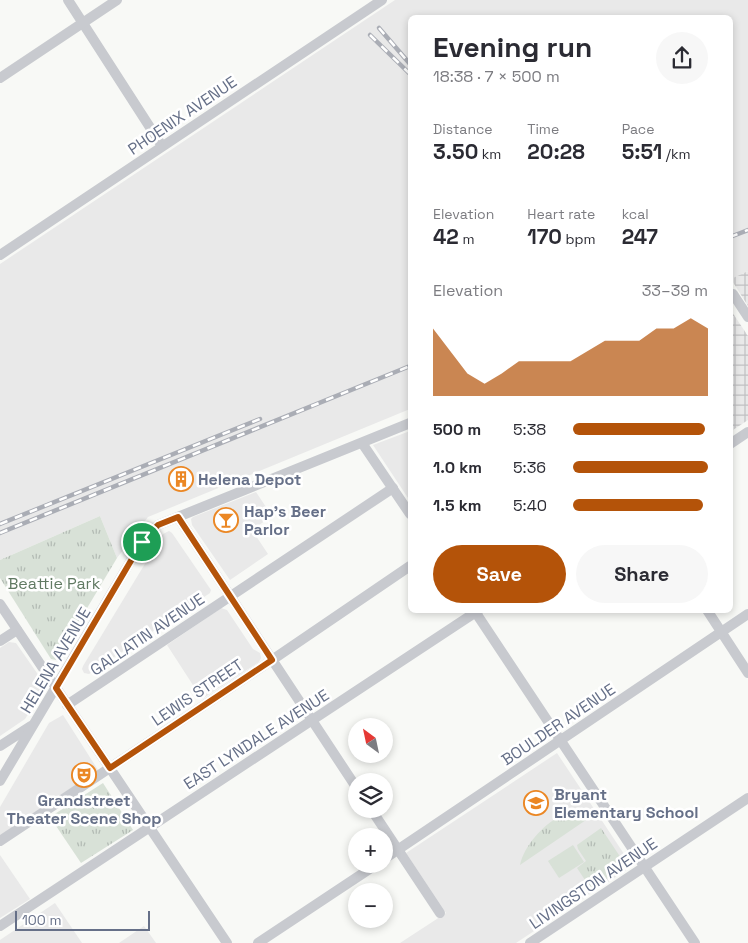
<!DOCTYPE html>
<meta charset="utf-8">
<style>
body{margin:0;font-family:"Space Grotesk",sans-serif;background:#f7f7f7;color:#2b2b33;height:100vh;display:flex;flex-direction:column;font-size:19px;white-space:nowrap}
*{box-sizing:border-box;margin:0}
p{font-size:16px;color:#7c7c81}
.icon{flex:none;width:28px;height:28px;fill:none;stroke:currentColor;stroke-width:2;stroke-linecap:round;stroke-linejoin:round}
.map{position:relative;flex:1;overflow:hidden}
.sheet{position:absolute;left:408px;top:15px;width:325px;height:598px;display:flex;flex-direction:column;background:#fff;border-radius:8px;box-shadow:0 2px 8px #0003}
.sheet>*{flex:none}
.needle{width:32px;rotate:327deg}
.fabs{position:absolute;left:348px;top:718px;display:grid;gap:10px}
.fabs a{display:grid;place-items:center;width:45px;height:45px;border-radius:50%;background:#fff;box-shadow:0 2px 8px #0003;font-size:25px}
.scale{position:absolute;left:15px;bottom:12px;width:135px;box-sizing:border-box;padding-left:5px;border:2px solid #667088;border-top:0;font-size:14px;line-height:18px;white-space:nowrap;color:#667088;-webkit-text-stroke:4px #fff;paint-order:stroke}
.pin{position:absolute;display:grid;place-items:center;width:42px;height:42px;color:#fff;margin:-21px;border:2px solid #fff;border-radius:50%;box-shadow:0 1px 5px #0007}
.round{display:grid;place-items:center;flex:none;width:52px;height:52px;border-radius:26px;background:#f7f7f7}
.overview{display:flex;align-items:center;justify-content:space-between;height:85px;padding:0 25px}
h1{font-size:28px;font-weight:700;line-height:38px}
.figures{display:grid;grid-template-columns:repeat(3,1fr);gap:8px;height:85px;padding:5px 25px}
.figures div{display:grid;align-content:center}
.figures b{font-size:21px;font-weight:700}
.figures small{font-size:14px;font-weight:400}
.figures p{font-size:14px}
.chart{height:140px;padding:10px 25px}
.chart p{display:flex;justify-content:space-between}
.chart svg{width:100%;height:90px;margin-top:5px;fill:#b45309;opacity:.7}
.action{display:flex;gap:10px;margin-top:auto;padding:10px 25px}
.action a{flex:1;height:58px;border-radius:30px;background:#b45309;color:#fff;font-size:20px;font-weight:700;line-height:58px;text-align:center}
.action a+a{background:#f7f7f7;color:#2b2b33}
ul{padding:0 25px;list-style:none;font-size:16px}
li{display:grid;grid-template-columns:80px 60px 1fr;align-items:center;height:38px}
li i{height:12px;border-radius:6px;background:#b45309}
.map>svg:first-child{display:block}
</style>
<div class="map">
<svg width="748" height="943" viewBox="0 0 748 943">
<defs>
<pattern id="industrial-grid" width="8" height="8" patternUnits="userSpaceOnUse" patternTransform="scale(1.25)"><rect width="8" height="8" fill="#e9e9e9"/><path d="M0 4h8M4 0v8" fill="none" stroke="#c1c1c3"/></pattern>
<pattern id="grass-tufts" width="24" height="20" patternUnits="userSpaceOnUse" patternTransform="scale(1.25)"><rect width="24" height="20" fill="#d8e1d7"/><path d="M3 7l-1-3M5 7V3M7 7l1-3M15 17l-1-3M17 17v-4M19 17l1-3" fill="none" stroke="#b3bbb4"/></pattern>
</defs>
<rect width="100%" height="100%" fill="#f8f9f6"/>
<g fill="#e9e9e9">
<path d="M395,0H748V271L730,280V18H410V409L148,517L117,558L100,516L0,560V264Z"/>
<path d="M410,431V501L373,445Z"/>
<path d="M256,492L272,516L252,530L268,554L230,580L192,525L191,519L193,517Z"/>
<path d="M169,531L172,533L211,590L210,593L89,674L84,673L82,669L83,666L163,534Z"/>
<path d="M221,608L227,610L253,649L260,653L261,658L259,662L202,699L167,645Z"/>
<path d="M9,642L16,643L46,686L25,719L0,736V648Z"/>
<path d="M63,715L98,770L0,836V807L49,723Z"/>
<path d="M557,753L632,866L516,943H400L446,913L406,853Z"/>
<path d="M0,855L30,899L0,918Z"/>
<path d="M55,903L82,943H0V940Z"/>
<path d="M144,926L156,943H119Z"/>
</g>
<g fill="url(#industrial-grid)">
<path d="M748,271V306L731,279Z"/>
<path d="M730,309L748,336V420L730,432Z"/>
</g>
<g fill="url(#grass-tufts)">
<path d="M100,516L117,558L56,660L51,659L0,578V560Z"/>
<path d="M103,783L133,830L81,863L50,817Z"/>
<path d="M578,808H588L590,810L586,820L520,865C524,846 543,825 560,816C565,812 572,811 578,808Z"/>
<path d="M601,828L625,864L619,868L620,870L591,889L577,868L586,861L578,849L577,845Z"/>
</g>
<path fill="#d8e1d7" d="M573,845L584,862L559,878L548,861Z"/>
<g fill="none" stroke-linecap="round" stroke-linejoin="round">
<g stroke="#c8cacf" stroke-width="10">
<path d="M68,0L162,146"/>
<path d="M0,78L117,0"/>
<path d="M0,255L382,0"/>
<path d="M730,295L733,294L748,317"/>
<path d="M362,443L410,514"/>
<path d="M730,444L748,432"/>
<path d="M178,517L356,787"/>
<path d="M0,604L227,943"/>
<path d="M474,610L695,943"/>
<path d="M707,610L748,673"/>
<path d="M0,641L17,630"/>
<path d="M67,705L393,488"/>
<path d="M0,746L31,726"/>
<path d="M0,781L142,542L158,525L410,423"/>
<path d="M371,809L440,913"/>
<path d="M0,841L272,660L410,566"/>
<path d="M384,859L748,614"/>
<path d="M0,926L479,610"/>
<path d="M258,943L377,864"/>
<path d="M530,943L748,798"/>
</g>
<defs>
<g id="rail">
<path d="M379,28L410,64"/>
<path d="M370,35L410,74"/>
<path d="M730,237L748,230"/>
<path d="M0,524L260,419"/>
<path d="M0,533L410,366"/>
</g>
</defs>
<use href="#rail" stroke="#aaadb5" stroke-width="4.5"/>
<use href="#rail" stroke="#fff" stroke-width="2.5" stroke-dasharray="8" stroke-linecap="butt"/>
</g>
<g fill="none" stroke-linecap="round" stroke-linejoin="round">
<defs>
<path id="route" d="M178,517L272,660L110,768L56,688L142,542L158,525Z"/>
</defs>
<use href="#route" stroke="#fff" stroke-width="10"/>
<use href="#route" stroke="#b45309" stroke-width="6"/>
</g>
<defs>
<symbol id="building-ring" viewBox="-11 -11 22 22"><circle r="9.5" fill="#fff" stroke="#eb8724" stroke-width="1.5"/><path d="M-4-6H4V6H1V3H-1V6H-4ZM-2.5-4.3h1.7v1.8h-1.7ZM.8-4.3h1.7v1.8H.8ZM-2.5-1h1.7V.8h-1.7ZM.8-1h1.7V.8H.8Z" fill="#eb8724"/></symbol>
<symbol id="bar-ring" viewBox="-11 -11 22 22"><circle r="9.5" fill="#fff" stroke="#eb8724" stroke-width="1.5"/><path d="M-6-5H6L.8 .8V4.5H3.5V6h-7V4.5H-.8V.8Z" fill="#eb8724"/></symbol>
<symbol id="theatre-ring" viewBox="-11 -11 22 22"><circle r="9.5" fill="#fff" stroke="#eb8724" stroke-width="1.5"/><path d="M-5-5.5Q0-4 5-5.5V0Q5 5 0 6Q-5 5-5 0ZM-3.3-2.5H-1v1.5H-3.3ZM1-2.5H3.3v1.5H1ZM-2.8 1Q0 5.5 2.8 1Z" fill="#eb8724"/></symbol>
<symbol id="school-ring" viewBox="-11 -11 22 22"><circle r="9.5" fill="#fff" stroke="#eb8724" stroke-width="1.5"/><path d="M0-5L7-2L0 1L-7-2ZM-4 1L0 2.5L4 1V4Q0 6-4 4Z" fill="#eb8724"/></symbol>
</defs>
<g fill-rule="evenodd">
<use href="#building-ring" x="167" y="465" width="28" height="28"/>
<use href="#bar-ring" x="212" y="506" width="28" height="28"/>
<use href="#theatre-ring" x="70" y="761" width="28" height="28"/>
<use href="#school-ring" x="522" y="789" width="28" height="28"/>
</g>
<g text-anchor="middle" stroke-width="5" stroke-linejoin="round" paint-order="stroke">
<g font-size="16" fill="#667088" stroke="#fff">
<text transform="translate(182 115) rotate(-34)" y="6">PHOENIX AVENUE</text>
<text transform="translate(147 634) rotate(-34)" y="6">GALLATIN AVENUE</text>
<text transform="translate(55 660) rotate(-59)" y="6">HELENA AVENUE</text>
<text transform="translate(197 692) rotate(-34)" y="6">LEWIS STREET</text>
<text transform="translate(558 724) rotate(-34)" y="6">BOULDER AVENUE</text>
<text transform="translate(256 739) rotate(-33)" y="6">EAST LYNDALE AVENUE</text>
<text transform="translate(593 883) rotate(-34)" y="6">LIVINGSTON AVENUE</text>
</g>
<g font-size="16" font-weight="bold" fill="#667088" stroke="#fff" text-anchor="start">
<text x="198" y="485">Helena Depot</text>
<text x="244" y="517">Hap's Beer<tspan x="244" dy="18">Parlor</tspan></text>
<text x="554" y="800">Bryant<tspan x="554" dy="18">Elementary School</tspan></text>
<text x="84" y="806" text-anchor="middle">Grandstreet<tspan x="84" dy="18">Theater Scene Shop</tspan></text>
</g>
<g font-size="16" fill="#617a63" stroke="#fff">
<text x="54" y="589">Beattie Park</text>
</g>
</g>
</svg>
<div class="fabs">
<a><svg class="needle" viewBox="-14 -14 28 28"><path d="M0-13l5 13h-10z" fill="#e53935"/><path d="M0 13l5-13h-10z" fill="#7c7c81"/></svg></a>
<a><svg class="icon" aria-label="layers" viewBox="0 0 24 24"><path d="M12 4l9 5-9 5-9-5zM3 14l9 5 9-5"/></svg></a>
<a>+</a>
<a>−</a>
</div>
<div class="scale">100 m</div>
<div class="pin" style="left:142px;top:542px;background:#1e9e55"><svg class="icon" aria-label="arrive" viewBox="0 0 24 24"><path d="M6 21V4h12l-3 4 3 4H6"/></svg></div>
<section class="sheet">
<div class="overview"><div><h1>Evening run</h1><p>18:38 · 7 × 500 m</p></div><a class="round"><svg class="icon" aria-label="share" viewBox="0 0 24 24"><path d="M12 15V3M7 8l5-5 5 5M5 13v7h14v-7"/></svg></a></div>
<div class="figures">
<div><p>Distance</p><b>3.50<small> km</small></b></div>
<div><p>Time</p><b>20:28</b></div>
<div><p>Pace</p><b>5:51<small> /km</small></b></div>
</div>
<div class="figures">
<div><p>Elevation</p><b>42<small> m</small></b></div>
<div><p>Heart rate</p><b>170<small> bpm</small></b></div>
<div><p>kcal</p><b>247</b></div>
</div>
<div class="chart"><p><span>Elevation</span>33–39 m</p>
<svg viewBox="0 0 160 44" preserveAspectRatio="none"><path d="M0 44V11L10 22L20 33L30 38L40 33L50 27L60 27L70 27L80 27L90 22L100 17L110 17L120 17L130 11L140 11L150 6L160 11V44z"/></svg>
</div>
<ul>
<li><b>500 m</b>5:38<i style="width:98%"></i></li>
<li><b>1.0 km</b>5:36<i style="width:100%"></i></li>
<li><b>1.5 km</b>5:40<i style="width:96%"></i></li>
</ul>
<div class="action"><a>Save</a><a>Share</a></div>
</section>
</div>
